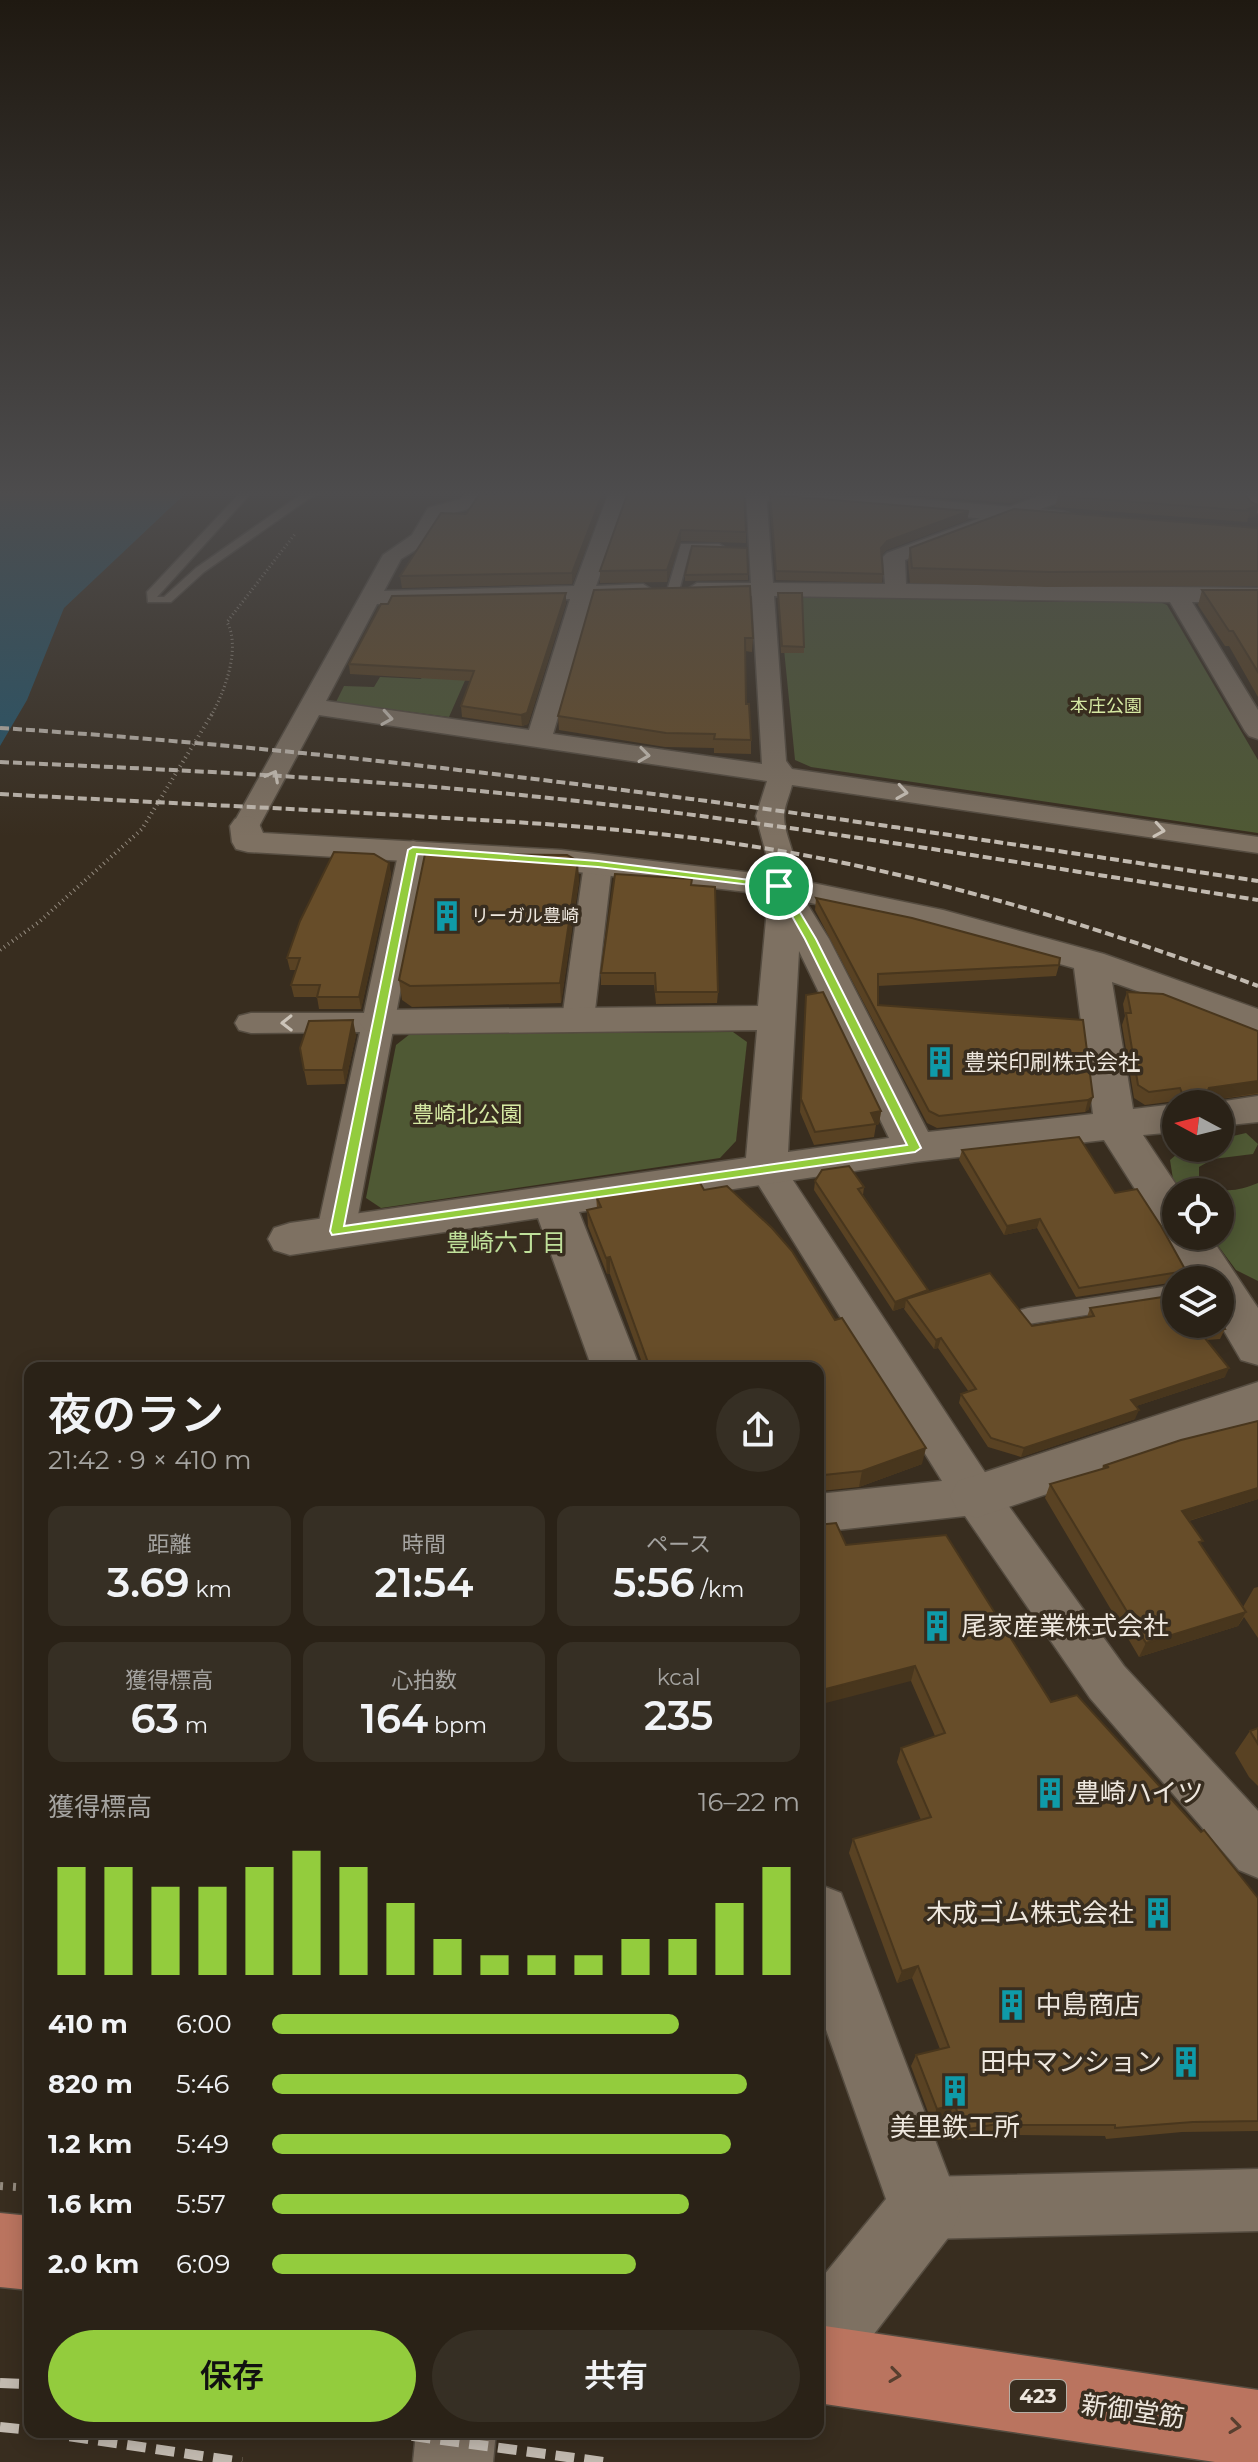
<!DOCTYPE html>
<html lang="ja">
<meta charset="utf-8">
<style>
body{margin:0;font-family:Montserrat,"Noto Sans JP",sans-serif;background:#362f24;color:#f1f3f6;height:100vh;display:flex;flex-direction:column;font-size:30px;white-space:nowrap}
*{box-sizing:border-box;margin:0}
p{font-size:26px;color:#a5a4a1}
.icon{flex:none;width:44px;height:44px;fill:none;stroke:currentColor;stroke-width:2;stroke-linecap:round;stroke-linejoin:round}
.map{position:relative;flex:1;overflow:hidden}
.panel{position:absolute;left:24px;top:1362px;width:800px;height:1076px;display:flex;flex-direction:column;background:#2a2217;border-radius:16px;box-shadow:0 4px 20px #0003,0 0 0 2px #463f36}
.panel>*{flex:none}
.needle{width:52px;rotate:277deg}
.controls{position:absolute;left:1162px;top:1090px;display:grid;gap:16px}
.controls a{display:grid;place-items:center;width:72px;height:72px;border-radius:50%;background:#2a2217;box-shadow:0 4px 20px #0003,0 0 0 2px #463f36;font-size:40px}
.pin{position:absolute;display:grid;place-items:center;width:68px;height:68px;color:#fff;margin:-34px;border:4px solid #fff;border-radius:50%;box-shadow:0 2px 8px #0007}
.round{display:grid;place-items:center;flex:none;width:84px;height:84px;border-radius:42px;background:#362f24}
.overview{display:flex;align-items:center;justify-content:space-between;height:136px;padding:0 24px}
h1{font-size:44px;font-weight:600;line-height:60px}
.stats{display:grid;grid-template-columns:repeat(3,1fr);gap:12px;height:136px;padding:8px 24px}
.stats div{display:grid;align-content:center;border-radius:16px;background:#362f24;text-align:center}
.stats b{font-size:40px;font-weight:600}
.stats small{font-size:22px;font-weight:400}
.stats p{font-size:22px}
.chart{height:224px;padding:16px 24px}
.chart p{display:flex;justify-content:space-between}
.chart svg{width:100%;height:144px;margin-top:8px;stroke:#93cc3d;stroke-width:6}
.primary-button{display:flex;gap:16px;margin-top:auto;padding:16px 24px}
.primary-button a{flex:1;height:92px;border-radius:48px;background:#93cc3d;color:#111;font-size:32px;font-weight:600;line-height:92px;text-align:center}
.primary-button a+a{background:#362f24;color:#f1f3f6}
ul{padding:0 24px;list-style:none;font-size:26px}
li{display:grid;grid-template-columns:128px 96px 1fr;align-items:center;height:60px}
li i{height:20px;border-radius:10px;background:#93cc3d}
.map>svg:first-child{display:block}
</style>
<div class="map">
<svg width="1258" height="2462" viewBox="0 0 1258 2462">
<rect width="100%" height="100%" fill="#382d1f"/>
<g fill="#4f5934">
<path d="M789,595L1046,602L1157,601L1167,605L1258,760V833L811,767L795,760L779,599Z"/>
<path d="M424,673L467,676L449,717L336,702L344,686L374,687L380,677L421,679Z"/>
<path d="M733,1032L747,1042L736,1141L720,1158L381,1208L366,1198L396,1045L410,1034Z"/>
<path d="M1246,1133L1258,1144L1253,1154L1213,1159L1199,1167V1177C1218,1195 1235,1192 1258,1183V1281L1236,1270L1211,1236H1220V1192H1182L1173,1179L1170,1160L1184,1148H1220V1139Z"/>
</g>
<path fill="#24556a" d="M0,492H187L64,608L27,700L0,746Z"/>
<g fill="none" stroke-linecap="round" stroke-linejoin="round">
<defs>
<g id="service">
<path d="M241,492H252L157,597H164L196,568L303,493L323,492L311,497L204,572L171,602H148L147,592Z"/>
<path d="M681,544H719L724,547L719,550L690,549L679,591L673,594L667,591Z"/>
<path d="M1176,1285V1301L1028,1324L1021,1322L1017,1316L1021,1310L1028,1308Z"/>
</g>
<g id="minor">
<path d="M467,492H487L475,507L443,516L427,543L401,559L384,591L574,586L609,492H629L596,586L643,584L654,591L643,598L592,599L553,734L762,764L752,596L697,597L686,590L697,583H751L746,492H766L773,583L885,584L883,557L887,553L1049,492H1077L1075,496L905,560L906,584L1258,588V602H1192L1258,710V739L1249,736L1245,731L1170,602L774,596L786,761L792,769L1258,837V853L792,785C790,794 784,807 784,816C784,842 807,867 789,892L779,895L769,892L764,886L768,861L756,816L767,781L319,715L256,832L246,834L236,832L232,826L383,555L412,535L428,508L461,499ZM570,599L529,730L326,701L377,604Z"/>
<path d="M413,841L423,844L427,850L355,1231L349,1241L336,1245L323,1241L317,1231L360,1032L251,1033L239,1030L235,1023L239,1016L251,1013H364L399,850L403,844Z"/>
<path d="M598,855L608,858L612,864L594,1019L590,1026L578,1029L566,1026L562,1019L584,864L588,858Z"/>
<path d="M766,1155L779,1159L992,1483L1124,1666L1258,1811V1878L1239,1870L1090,1698L965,1516L818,1532V1494L942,1481L748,1168L753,1159Z"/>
<path d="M1258,2169V2231L925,2239L903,2230L894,2208L903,2186L925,2177Z"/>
</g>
<g id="tertiary">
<path d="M738,492H835L1061,511L1069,513L1073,518L1069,523L1061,525L749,499Z"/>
<path d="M246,816L257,819L263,833L561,850L779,876L943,910L1104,954L1258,1009V1034L1112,982L1133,1109L1176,1104V1132L1143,1135L1181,1192H1176V1236H1210L1258,1308V1365L1241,1360L1220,1324V1280H1192L1165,1236L1167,1232L1161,1230L1104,1140L915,1162L579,1212L640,1368H592L538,1218L290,1255L274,1250L268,1239L274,1228L290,1223L746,1158L757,1030L378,1034L365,1030L359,1022L365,1014L378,1010L758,1006L767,909L764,894L561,870L248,852L236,849L232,842L230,826L235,819ZM806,902L925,926L1074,968L1093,1114L928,1132L829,939ZM799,951L889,1138L788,1152Z"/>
<path d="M1258,1096V1122L1220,1126V1104H1205Z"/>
<path d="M1258,1382V1422L976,1518L958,1511L950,1496L958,1481Z"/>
<path d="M818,1884L841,1893L961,2208L951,2234L867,2343L840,2354L818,2350V2274L824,2275L886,2199L818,2007Z"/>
<path d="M416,2432H496L493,2462H413Z"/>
</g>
<path id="primary" d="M1232,492H1257L1258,513L1250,511Z"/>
<g id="trunk">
<path d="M0,2213L30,2216V2290L0,2287Z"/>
<path d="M818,2325L1258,2390V2462H1215L818,2403Z"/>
</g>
</defs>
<use href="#service" stroke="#554c40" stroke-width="3"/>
<use href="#minor" stroke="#554c40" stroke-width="3"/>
<use href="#tertiary" stroke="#554c40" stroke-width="3"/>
<use href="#primary" stroke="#554c40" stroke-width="3"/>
<use href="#trunk" stroke="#554c40" stroke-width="3"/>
<path stroke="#938a7e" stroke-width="3" stroke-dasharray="1 3" stroke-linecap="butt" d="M211,716C225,691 241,648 227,622L295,534"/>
<path stroke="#938a7e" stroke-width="4" stroke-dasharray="1 4" stroke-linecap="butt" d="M0,950L39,922L142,829L212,714"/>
<path stroke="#938a7e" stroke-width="8" stroke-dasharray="3 10" stroke-linecap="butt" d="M0,2186L30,2188"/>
<use href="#service" fill="#7e7162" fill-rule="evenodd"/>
<use href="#minor" fill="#7e7162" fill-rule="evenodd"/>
<use href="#tertiary" fill="#7e7162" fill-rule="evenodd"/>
<use href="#primary" fill="#ab7360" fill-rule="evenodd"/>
<use href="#trunk" fill="#ba745f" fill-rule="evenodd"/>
<g stroke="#c2bab0" stroke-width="4" stroke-dasharray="9 4" stroke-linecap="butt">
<path d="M0,728C422,755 840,818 1258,881"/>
<path d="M0,762C180,770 360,778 540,797C780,822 1019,863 1258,900"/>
<path d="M0,794C143,802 287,808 430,817C535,823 640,829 744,845C921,872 1091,924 1258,986"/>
</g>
<g stroke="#c2bab0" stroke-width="10" stroke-dasharray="19 10" stroke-linecap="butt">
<path d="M0,2383L30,2384"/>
<path d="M0,2427L30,2430"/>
<path d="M41,2432L242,2462"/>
<path d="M383,2432L604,2462"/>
</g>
</g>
<g fill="#594223">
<path d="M498,492H608L572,584L402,588L400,576L466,514L499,495Z"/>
<path d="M628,492L746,532V543L681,541L667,582L600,583V571Z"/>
<path d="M880,492H1039L1011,503Z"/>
<path d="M770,495L969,511L967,520L886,550L882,555L883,574L882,583L776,580L770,504Z"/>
<path d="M1058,496L1251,502L1258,504V508L1256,516L1248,518L1247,522L1055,507Z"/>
<path d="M1258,528V586L1046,587L910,583L908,562L910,548Z"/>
<path d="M748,574V580L685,581V575Z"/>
<path d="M594,590L753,638L752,652L745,651L746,704L751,740V754L714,753V748L665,747L559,730L558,716Z"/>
<path d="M1202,590H1258V697L1229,646H1225L1198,605Z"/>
<path d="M566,593V603L528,724L522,726L462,717L461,706L470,681L350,674L349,664L388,604Z"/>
<path d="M778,593L804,647V653H781Z"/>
<path d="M389,863L391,875L361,1009H319L317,997H294L291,985L296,970H290L287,958Z"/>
<path d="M692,879L691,885L718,992L717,1003L656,1004L654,985H601V973Z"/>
<path d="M579,881L561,1003L412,1007L402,1000L399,980Z"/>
<path d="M816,898L1059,965L1056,976L878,986V1005L1083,1020L1089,1109L1085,1112L937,1128L927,1123L815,910Z"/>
<path d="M1127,992L1258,1031V1094L1205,1101L1203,1104H1177L1176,1101L1145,1105L1134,1098L1122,1025L1125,1016L1123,1004Z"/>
<path d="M806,995L881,1111L879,1124L876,1125L874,1137L814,1145L800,1112Z"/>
<path d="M356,1035L345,1084L307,1085L304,1070Z"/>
<path d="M962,1150L1115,1193L1191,1280H1176V1282L1076,1297L1037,1228L1004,1235L959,1160Z"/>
<path d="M815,1181L864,1187L863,1195L927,1293L1032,1326L1087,1317L1090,1308L1225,1329L1220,1339L1207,1340L1225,1377L1136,1406L1135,1419L1021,1457L988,1447L959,1403L961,1394L969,1392L938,1348L934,1349L904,1309L905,1307L893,1311L814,1190Z"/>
<path d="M704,1190L922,1464L859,1487L821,1491L818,1485V1368H644L610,1274H607L588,1226L587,1210L597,1208L596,1196Z"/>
<path d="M1103,1466L1258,1499L1189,1521L1201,1545L1243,1607L1254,1588L1258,1587V1638L1244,1617L1238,1626L1139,1657L1045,1498L1050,1484L1102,1469Z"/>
<path d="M846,1545L1051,1702L1258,1898V2131L1182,2132L1106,2139L1105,2136L1014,2135L1012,2130L956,2140L948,2115L931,2120L911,2066L916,2055L940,2049L912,1978L897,1983L849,1853L853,1839L921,1820L897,1762L901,1748L935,1736L911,1681Z"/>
<path d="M1250,1731L1258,1744V1786L1249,1777L1235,1753Z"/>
</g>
<g fill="#48361d">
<path d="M603,492H608L572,584V573Z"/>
<path d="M1013,492H1039L1011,503Z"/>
<path d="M1258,505L1256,516L1248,518L1250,511L1248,509Z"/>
<path d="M969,511L967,520L886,550L880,557L881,548L887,541Z"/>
<path d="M681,530V541L667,582V570Z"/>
<path d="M566,593V603L528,724L522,726L521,715Z"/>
<path d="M578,861L579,881L561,1003L560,983Z"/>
<path d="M389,863L391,875L361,1009L359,997Z"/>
<path d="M353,1020L356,1035L345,1084L343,1070Z"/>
<path d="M1258,1081V1093L1205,1101L1203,1104L1209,1088Z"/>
<path d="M1093,1097L1089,1109L1085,1112L1088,1100Z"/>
<path d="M881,1111L879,1124L876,1125L871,1113Z"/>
<path d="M1040,1219L1037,1228L1004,1235L1007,1226Z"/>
<path d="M610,1257V1274H607L606,1258Z"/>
<path d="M928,1290L926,1299H906L905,1307L893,1311L895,1302Z"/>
<path d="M941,1338L938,1348L934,1349L936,1340Z"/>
<path d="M1229,1368L1225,1377L1127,1409L1131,1400Z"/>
<path d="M1139,1410L1135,1419L1021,1457L1024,1448Z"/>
<path d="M926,1448L922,1464L859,1487L862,1471Z"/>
<path d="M1258,1488V1499L1175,1525L1182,1511Z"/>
<path d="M1246,1612L1238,1626L1139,1657L1146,1643Z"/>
<path d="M915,1666L911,1681L818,1705V1691Z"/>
<path d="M918,1966L912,1978L897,1983L902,1971Z"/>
<path d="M955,2105L948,2115L931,2120L937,2109Z"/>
</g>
<g fill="#674d29" stroke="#48361d" stroke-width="2">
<path d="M501,492H603L572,573L400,576L441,513L466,514L479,495H501Z"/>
<path d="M628,492H744L746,532L681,530L667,570L600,571Z"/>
<path d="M1067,492H1242L1251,502L1258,505L1248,509L1250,511L1058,496Z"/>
<path d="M770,495L969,511L887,541L881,548L883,574L776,571Z"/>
<path d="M1014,509L1258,528V571L1049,572L912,568L910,548Z"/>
<path d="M692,546L747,548L748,574L685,575Z"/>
<path d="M750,586L753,638H745L746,704H749L751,740L714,739L715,734L666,733L558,716L594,590Z"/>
<path d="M1202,590H1258V672L1233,631H1229Z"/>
<path d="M566,593L527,713L521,715L461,706L474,671L349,664L381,604H388L392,596Z"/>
<path d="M778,593H802L804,647L782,646Z"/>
<path d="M334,852L374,854L389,863L359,997H317L320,985H291L300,958H287L300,921Z"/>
<path d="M425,854L567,855L578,861L560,983L410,986L399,980Z"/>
<path d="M615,874L692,879L691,885L715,887L718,992H656L655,973H601Z"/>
<path d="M816,898L912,918L1060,958L1059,965L878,974V1005L1083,1020L1093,1097L1088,1100L939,1116L929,1111Z"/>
<path d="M823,992L881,1111L871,1113L876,1124L815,1132L801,1099L806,995Z"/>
<path d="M1127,992L1163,994L1258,1031V1081L1209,1088L1207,1092L1193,1094L1194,1099L1184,1098L1180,1088L1149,1092L1138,1085L1126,1013H1131Z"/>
<path d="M353,1020L343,1070H304L300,1048L309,1021Z"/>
<path d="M1079,1137L1115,1193L1137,1189L1161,1226L1191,1280H1183V1275L1179,1272L1079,1288L1040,1219L1007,1226L962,1150Z"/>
<path d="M849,1166L864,1187L858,1189L928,1290L895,1302L815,1181L822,1170Z"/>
<path d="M699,1181L704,1190L727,1186L772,1228L792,1251L835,1320L842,1318L926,1448L862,1471L824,1475L818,1465V1368H650L610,1257L606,1258L587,1210L601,1207L596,1196Z"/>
<path d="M990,1273L1032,1326L1094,1316L1090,1308L1176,1295V1324H1220V1321L1225,1329L1200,1332L1229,1368L1131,1400L1139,1410L1024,1448L991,1438L961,1394L976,1389L941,1338L936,1340L906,1299Z"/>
<path d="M1258,1421V1488L1182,1511L1203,1541L1199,1542L1246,1612L1146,1643L1050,1484L1109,1467L1103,1466L1181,1440Z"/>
<path d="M836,1523L846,1545L946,1535L1051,1702L1077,1695L1201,1832L1204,1830L1258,1898V2121L1193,2122L1115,2128V2125H1021L1020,2120L963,2130L955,2105L937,2109L916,2055L949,2047L918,1966L902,1971L853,1839L931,1817L901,1748L945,1733L915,1666L818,1691V1525Z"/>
<path d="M1258,1728V1744L1250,1731Z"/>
</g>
<defs><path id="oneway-chevron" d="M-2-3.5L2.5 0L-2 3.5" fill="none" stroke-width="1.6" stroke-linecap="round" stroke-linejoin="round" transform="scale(2)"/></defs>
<g stroke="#ccc4b9">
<use href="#oneway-chevron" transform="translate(387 718) rotate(9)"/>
<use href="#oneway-chevron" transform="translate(644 755) rotate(8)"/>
<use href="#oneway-chevron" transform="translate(273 776) rotate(-62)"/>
<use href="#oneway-chevron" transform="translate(902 792) rotate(9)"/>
<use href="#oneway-chevron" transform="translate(1159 830) rotate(9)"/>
<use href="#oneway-chevron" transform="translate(287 1023) rotate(179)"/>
</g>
<g stroke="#583f2f">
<use href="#oneway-chevron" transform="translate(895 2375) rotate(8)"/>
<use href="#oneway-chevron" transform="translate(1235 2426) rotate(8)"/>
</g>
<linearGradient id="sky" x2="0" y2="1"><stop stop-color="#1f1911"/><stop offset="0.59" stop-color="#4d4c4d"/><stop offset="1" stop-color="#4d4c4d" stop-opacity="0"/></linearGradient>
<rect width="1258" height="837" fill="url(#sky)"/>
<path fill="#93cc3d" stroke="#fff" stroke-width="2" fill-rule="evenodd" d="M413,847L598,861L783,884L816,939L921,1148L915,1152L332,1235L330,1231L408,850ZM417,854L598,867L776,888L805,939L907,1145L344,1226Z"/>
<defs>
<symbol id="building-bare" viewBox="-9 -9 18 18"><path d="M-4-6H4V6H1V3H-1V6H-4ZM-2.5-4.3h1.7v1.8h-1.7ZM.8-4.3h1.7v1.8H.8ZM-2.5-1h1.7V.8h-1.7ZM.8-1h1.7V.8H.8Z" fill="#0f9aa8" stroke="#382d1f" stroke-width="2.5" paint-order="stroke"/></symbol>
</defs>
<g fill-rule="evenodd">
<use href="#building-bare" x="425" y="894" width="44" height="44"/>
<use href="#building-bare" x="918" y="1040" width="44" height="44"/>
<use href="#building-bare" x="915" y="1604" width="44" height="44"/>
<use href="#building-bare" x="1028" y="1771" width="44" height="44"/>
<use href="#building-bare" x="1136" y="1891" width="44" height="44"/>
<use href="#building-bare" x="990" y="1983" width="44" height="44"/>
<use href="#building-bare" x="1164" y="2040" width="44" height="44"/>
<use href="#building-bare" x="933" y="2069" width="44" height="44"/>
</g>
<g text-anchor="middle" stroke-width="7" stroke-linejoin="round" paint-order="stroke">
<g font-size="18" fill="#d6e9a3" stroke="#382d1f">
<text x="1106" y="712">本庄公園</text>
</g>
<g font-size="18" fill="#eee7de" stroke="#382d1f" text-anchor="start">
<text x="471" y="922">リーガル豊崎</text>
</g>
<rect fill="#382d1f" stroke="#b7afa5" stroke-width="2" x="1010" y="2380" width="56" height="32" rx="6"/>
<g font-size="20" font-weight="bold" fill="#eee7de">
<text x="1038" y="2403">423</text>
</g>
<g font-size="22" fill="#eee7de" stroke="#382d1f" text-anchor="start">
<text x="964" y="1070">豊栄印刷株式会社</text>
</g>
<g font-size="22" fill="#d6e9a3" stroke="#382d1f">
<text x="467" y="1122">豊崎北公園</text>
</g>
<g font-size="24" fill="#bfe09a" stroke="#382d1f">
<text x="506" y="1251">豊崎六丁目</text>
</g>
<g font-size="26" fill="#eee7de" stroke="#382d1f" text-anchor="start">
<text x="961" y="1635">尾家産業株式会社</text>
<text x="1074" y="1802">豊崎ハイツ</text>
<text x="1134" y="1922" text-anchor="end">木成ゴム株式会社</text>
<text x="1036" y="2014">中島商店</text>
<text x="1162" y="2071" text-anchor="end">田中マンション</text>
<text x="955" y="2136" text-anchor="middle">美里鉄工所</text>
</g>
<g font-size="26" fill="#eee7de" stroke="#382d1f">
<text transform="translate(1133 2411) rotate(8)" y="9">新御堂筋</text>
</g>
</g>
</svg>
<div class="controls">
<a><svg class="needle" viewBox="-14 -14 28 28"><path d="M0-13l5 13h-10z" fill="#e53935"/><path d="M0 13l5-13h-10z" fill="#a5a4a1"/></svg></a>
<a><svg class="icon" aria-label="locate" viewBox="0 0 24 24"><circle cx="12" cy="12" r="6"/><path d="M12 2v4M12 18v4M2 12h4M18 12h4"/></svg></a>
<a><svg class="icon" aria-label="layers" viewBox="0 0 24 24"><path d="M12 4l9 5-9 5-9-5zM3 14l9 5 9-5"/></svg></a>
</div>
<div class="pin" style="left:779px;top:886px;background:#1e9e55"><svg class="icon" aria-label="arrive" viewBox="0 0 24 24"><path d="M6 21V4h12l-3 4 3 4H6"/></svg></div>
<section class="panel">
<div class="overview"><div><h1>夜のラン</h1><p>21:42 · 9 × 410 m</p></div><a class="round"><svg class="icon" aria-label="share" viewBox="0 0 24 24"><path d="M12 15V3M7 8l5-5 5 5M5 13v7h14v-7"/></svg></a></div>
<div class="stats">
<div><p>距離</p><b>3.69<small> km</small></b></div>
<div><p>時間</p><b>21:54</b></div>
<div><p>ペース</p><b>5:56<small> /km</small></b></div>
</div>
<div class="stats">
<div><p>獲得標高</p><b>63<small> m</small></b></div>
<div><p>心拍数</p><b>164<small> bpm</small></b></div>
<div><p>kcal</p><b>235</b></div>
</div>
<div class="chart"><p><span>獲得標高</span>16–22 m</p>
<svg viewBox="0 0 160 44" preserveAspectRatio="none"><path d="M5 44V11M15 44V11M25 44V17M35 44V17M45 44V11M55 44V6M65 44V11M75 44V22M85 44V33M95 44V38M105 44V38M115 44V38M125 44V33M135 44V33M145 44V22M155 44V11"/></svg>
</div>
<ul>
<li><b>410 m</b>6:00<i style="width:77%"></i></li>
<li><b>820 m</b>5:46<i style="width:90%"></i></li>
<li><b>1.2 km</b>5:49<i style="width:87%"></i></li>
<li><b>1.6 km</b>5:57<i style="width:79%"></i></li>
<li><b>2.0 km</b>6:09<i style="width:69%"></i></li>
</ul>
<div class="primary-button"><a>保存</a><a>共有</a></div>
</section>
</div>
